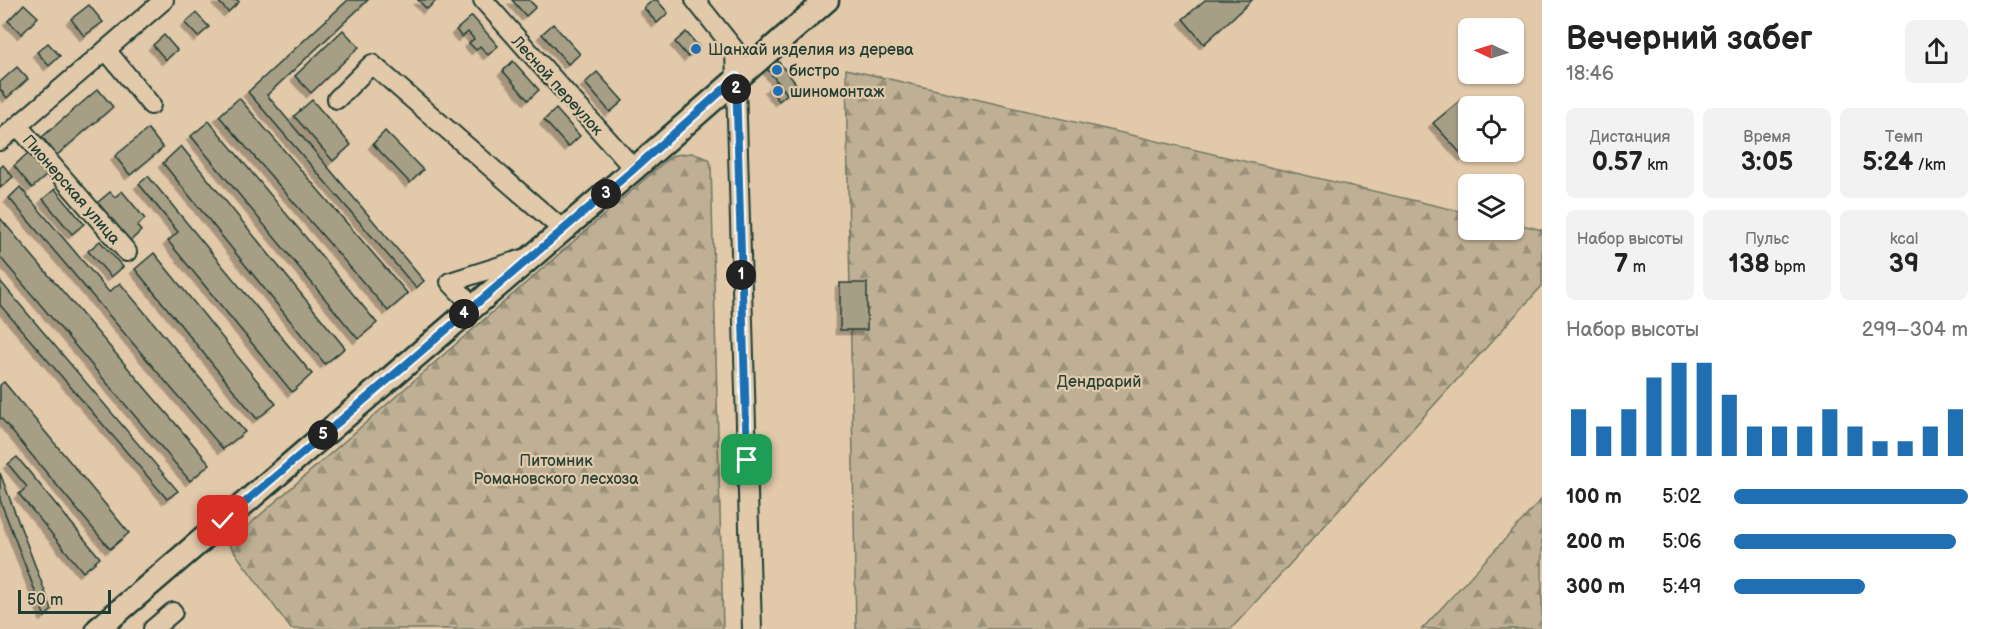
<!DOCTYPE html>
<html lang="ru">
<meta charset="utf-8">
<style>
body{margin:0;font-family:"Balsamiq Sans",sans-serif;background:#f2f2f2;color:#222;height:100vh;display:flex;flex-direction:column;font-size:22px;white-space:nowrap}
*{box-sizing:border-box;margin:0}
p{font-size:20px;color:#767676}
.icon{flex:none;width:33px;height:33px;fill:none;stroke:currentColor;stroke-width:2;stroke-linecap:round;stroke-linejoin:round}
.map{position:relative;flex:1;overflow:hidden}
.panel{display:flex;flex-direction:column;background:#fff;width:450px}
.panel>*{flex:none}
.needle{width:39px;rotate:274deg}
.tools{position:absolute;left:1458px;top:18px;display:grid;gap:12px}
.tools a{display:grid;place-items:center;width:66px;height:66px;border-radius:9px;background:#fff;box-shadow:0 2px 4px #0004;font-size:30px}
.scale{position:absolute;left:18px;bottom:15px;width:93px;box-sizing:border-box;padding-left:6px;border:3px solid #1f3d34;border-top:0;font-size:16px;line-height:21px;white-space:nowrap;color:#1f3d34;-webkit-text-stroke:4px #e2c9aa;paint-order:stroke}
.pin{position:absolute;display:grid;place-items:center;width:51px;height:51px;color:#fff;margin:-26px;border-radius:12px;box-shadow:0 3px 9px #0006}
.km{position:absolute;width:30px;height:30px;margin:-15px;border-radius:50%;background:#222;color:#fff;font-size:16px;line-height:30px;text-align:center}
.round{display:grid;place-items:center;flex:none;width:63px;height:63px;border-radius:9px;background:#f2f2f2}
.overview{display:flex;align-items:center;justify-content:space-between;height:102px;padding:0 24px}
h1{font-size:33px;font-weight:700;line-height:45px}
.metrics{display:grid;grid-template-columns:repeat(3,1fr);gap:9px;height:102px;padding:6px 24px}
.metrics div{display:grid;align-content:center;border-radius:9px;background:#f2f2f2;text-align:center}
.metrics b{font-size:26px;font-weight:700}
.metrics small{font-size:16px;font-weight:400}
.metrics p{font-size:16px}
.chart{height:168px;padding:12px 24px}
.chart p{display:flex;justify-content:space-between}
.chart svg{width:100%;height:108px;margin-top:6px;stroke:#1f6fb2;stroke-width:6}
ul{padding:0 24px;list-style:none;font-size:20px}
li{display:grid;grid-template-columns:96px 72px 1fr;align-items:center;height:45px}
li i{height:15px;border-radius:8px;background:#1f6fb2}
main{display:flex;flex:1;min-height:0}
.map>svg:first-child{display:block}
</style>
<main>
<div class="map">
<svg width="1542" height="629" viewBox="0 0 1542 629">
<defs>
<pattern id="forest-firs" width="22" height="20" patternUnits="userSpaceOnUse" patternTransform="scale(1.5)"><rect width="22" height="20" fill="#bfb095"/><path d="M5 1l3.5 6h-7zM16 11l3.5 6h-7z" fill="#9b907a"/></pattern>
<filter id="shadow"><feDropShadow dx="-4.5" dy="4.5" stdDeviation="0" flood-color="#0004"/></filter>
</defs>
<rect width="100%" height="100%" fill="#e2c9aa"/>
<filter id="ink" filterUnits="userSpaceOnUse"><feTurbulence type="fractalNoise" baseFrequency=".0167" numOctaves="2"/><feDisplacementMap in="SourceGraphic" scale="12" xChannelSelector="R" yChannelSelector="G"/><feConvolveMatrix kernelMatrix="1 2 1 2 8 2 1 2 1" color-interpolation-filters="sRGB"/></filter>
<g filter="url(#ink)">
<g fill="url(#forest-firs)" stroke="#6f7664" stroke-width="1.5">
<path d="M846,69L1468,213V230H1514V223L1542,230V286L1231,629H856Z"/>
<path d="M692,153L709,159L711,165L723,629H291L228,543L669,158L674,155Z"/>
<path d="M1542,499V629H1422Z"/>
</g>
<g fill="#a69e85" stroke="#1f3d34" stroke-width="1.5" filter="url(#shadow)">
<path d="M217,0H238L239,2L228,12Z"/>
<path d="M348,0H368L267,95L424,281L416,288L248,92Z"/>
<path d="M418,0H437L427,9Z"/>
<path d="M512,0H529L536,7L526,16Z"/>
<path d="M653,0H657L668,13L657,23L644,8Z"/>
<path d="M1205,0H1252L1204,44L1183,19Z"/>
<path d="M24,4L38,17L22,34L8,21Z"/>
<path d="M89,5L103,22L84,36L71,19Z"/>
<path d="M196,13L209,27L198,37L185,23Z"/>
<path d="M472,16L498,46L488,55L480,46L476,50L469,43L474,39L468,32L462,37L456,30Z"/>
<path d="M553,24L580,54L568,64L542,34Z"/>
<path d="M343,30L359,47L311,93L295,76Z"/>
<path d="M686,32L699,47L688,57L675,42Z"/>
<path d="M164,35L177,50L166,60L153,45Z"/>
<path d="M48,43L60,56L49,66L37,52Z"/>
<path d="M774,56L798,86L787,94L764,65Z"/>
<path d="M513,61L539,90L528,100L503,71Z"/>
<path d="M17,67L28,79L7,98L0,89V82Z"/>
<path d="M597,72L623,101L610,112L585,83Z"/>
<path d="M777,81L787,94L779,101L769,88Z"/>
<path d="M98,89L113,107L57,155L42,137Z"/>
<path d="M239,98L408,294L388,311L219,116Z"/>
<path d="M1463,98L1470,106H1468V152H1471L1464,157L1433,123Z"/>
<path d="M312,100L351,145L333,161L294,116Z"/>
<path d="M556,109L580,136L568,147L544,120Z"/>
<path d="M209,121L377,323L358,339L191,136Z"/>
<path d="M148,129L163,148L130,175L115,156Z"/>
<path d="M385,131L423,170L410,183L373,144Z"/>
<path d="M181,146L345,348L325,364L163,163Z"/>
<path d="M29,152L48,174L32,188L14,166Z"/>
<path d="M3,165L13,177L0,188V168Z"/>
<path d="M148,176L312,374L292,392L168,241L178,232L139,184Z"/>
<path d="M20,187L109,292L120,283L245,432L223,449L9,198Z"/>
<path d="M55,189L84,224L72,234L43,199Z"/>
<path d="M122,191L145,219L137,226L141,231L130,241L97,203L110,192L115,197Z"/>
<path d="M0,218L210,464L190,481L0,257Z"/>
<path d="M100,241L123,267L111,277L88,251Z"/>
<path d="M154,253L276,404L257,419L135,269Z"/>
<path d="M0,281L178,491L167,499L0,305Z"/>
<rect x="840" y="283" width="27" height="47"/>
<path d="M4,382L129,533L110,549L0,417V385Z"/>
<path d="M17,457L100,558L83,572L19,494L27,487L8,464Z"/>
<path d="M0,473L52,610L45,617L0,500Z"/>
</g>
<g fill="none" stroke-linecap="round" stroke-linejoin="round">
<defs>
<g id="minor">
<path d="M483,0L634,169"/>
<path d="M695,0L735,50L752,629"/>
<path d="M106,50L151,105"/>
<path d="M337,99L372,64L563,230"/>
<path d="M18,126L127,252"/>
<path d="M0,141L164,0"/>
<path d="M473,306L450,282L529,257"/>
<path d="M153,629L173,612"/>
</g>
<path id="major" d="M98,629L634,169L827,0"/>
</defs>
<use href="#minor" stroke="#1f3d34" stroke-width="22"/>
<use href="#major" stroke="#1f3d34" stroke-width="27"/>
<use href="#minor" stroke="#e2c9aa" stroke-width="18"/>
<use href="#major" stroke="#e2c9aa" stroke-width="22"/>
</g>
</g>
<g fill="none" stroke-linecap="round" stroke-linejoin="round" filter="url(#ink)">
<defs>
<path id="route" d="M223,521L634,169L736,78L747,460"/>
</defs>
<use href="#route" stroke="#fff" stroke-width="12"/>
<use href="#route" stroke="#1f6fb2" stroke-width="8"/>
</g>
<g fill="#1f6fb2" stroke="#e2c9aa" stroke-width="2">
<circle cx="696" cy="49" r="6"/>
<circle cx="777" cy="70" r="6"/>
<circle cx="778" cy="91" r="6"/>
</g>
<g text-anchor="middle" stroke-width="4.5" stroke-linejoin="round" paint-order="stroke">
<g font-size="16" fill="#1f3d34" stroke="#e2c9aa" text-anchor="start">
<text x="708" y="55">Шанхай изделия из дерева</text>
<text x="789" y="76">бистро</text>
<text x="790" y="97">шиномонтаж</text>
</g>
<g font-size="16" fill="#1f3d34" stroke="#e2c9aa">
<text transform="translate(558 85) rotate(48)" y="6">Лесной переулок</text>
<text transform="translate(72 189) rotate(49)" y="6">Пионерская улица</text>
</g>
<g font-size="16" fill="#274339" stroke="#e2c9aa">
<text x="1099" y="387">Дендрарий</text>
<text x="556" y="466">Питомник<tspan x="556" dy="18">Романовского лесхоза</tspan></text>
</g>
</g>
</svg>
<div class="tools">
<a><svg class="needle" viewBox="-14 -14 28 28"><path d="M0-13l5 13h-10z" fill="#e53935"/><path d="M0 13l5-13h-10z" fill="#767676"/></svg></a>
<a><svg class="icon" aria-label="locate" viewBox="0 0 24 24"><circle cx="12" cy="12" r="6"/><path d="M12 2v4M12 18v4M2 12h4M18 12h4"/></svg></a>
<a><svg class="icon" aria-label="layers" viewBox="0 0 24 24"><path d="M12 4l9 5-9 5-9-5zM3 14l9 5 9-5"/></svg></a>
</div>
<div class="scale">50 m</div>
<div class="pin" style="left:747px;top:460px;background:#1e9e55"><svg class="icon" aria-label="arrive" viewBox="0 0 24 24"><path d="M6 21V4h12l-3 4 3 4H6"/></svg></div>
<div class="pin" style="left:223px;top:521px;background:#d93025"><svg class="icon" aria-label="check" viewBox="0 0 24 24"><path d="M5 12l5 5 9-10"/></svg></div>
<b class="km" style="left:741px;top:275px">1</b>
<b class="km" style="left:736px;top:89px">2</b>
<b class="km" style="left:606px;top:194px">3</b>
<b class="km" style="left:464px;top:314px">4</b>
<b class="km" style="left:323px;top:435px">5</b>
</div>
<section class="panel">
<div class="overview"><div><h1>Вечерний забег</h1><p>18:46</p></div><a class="round"><svg class="icon" aria-label="share" viewBox="0 0 24 24"><path d="M12 15V3M7 8l5-5 5 5M5 13v7h14v-7"/></svg></a></div>
<div class="metrics">
<div><p>Дистанция</p><b>0.57<small> km</small></b></div>
<div><p>Время</p><b>3:05</b></div>
<div><p>Темп</p><b>5:24<small> /km</small></b></div>
</div>
<div class="metrics">
<div><p>Набор высоты</p><b>7<small> m</small></b></div>
<div><p>Пульс</p><b>138<small> bpm</small></b></div>
<div><p>kcal</p><b>39</b></div>
</div>
<div class="chart"><p><span>Набор высоты</span>299–304 m</p>
<svg viewBox="0 0 160 44" preserveAspectRatio="none"><path d="M5 44V25M15 44V32M25 44V25M35 44V12M45 44V6M55 44V6M65 44V19M75 44V32M85 44V32M95 44V32M105 44V25M115 44V32M125 44V38M135 44V38M145 44V32M155 44V25"/></svg>
</div>
<ul>
<li><b>100 m</b>5:02<i style="width:100%"></i></li>
<li><b>200 m</b>5:06<i style="width:95%"></i></li>
<li><b>300 m</b>5:49<i style="width:56%"></i></li>
</ul>
</section>
</main>
